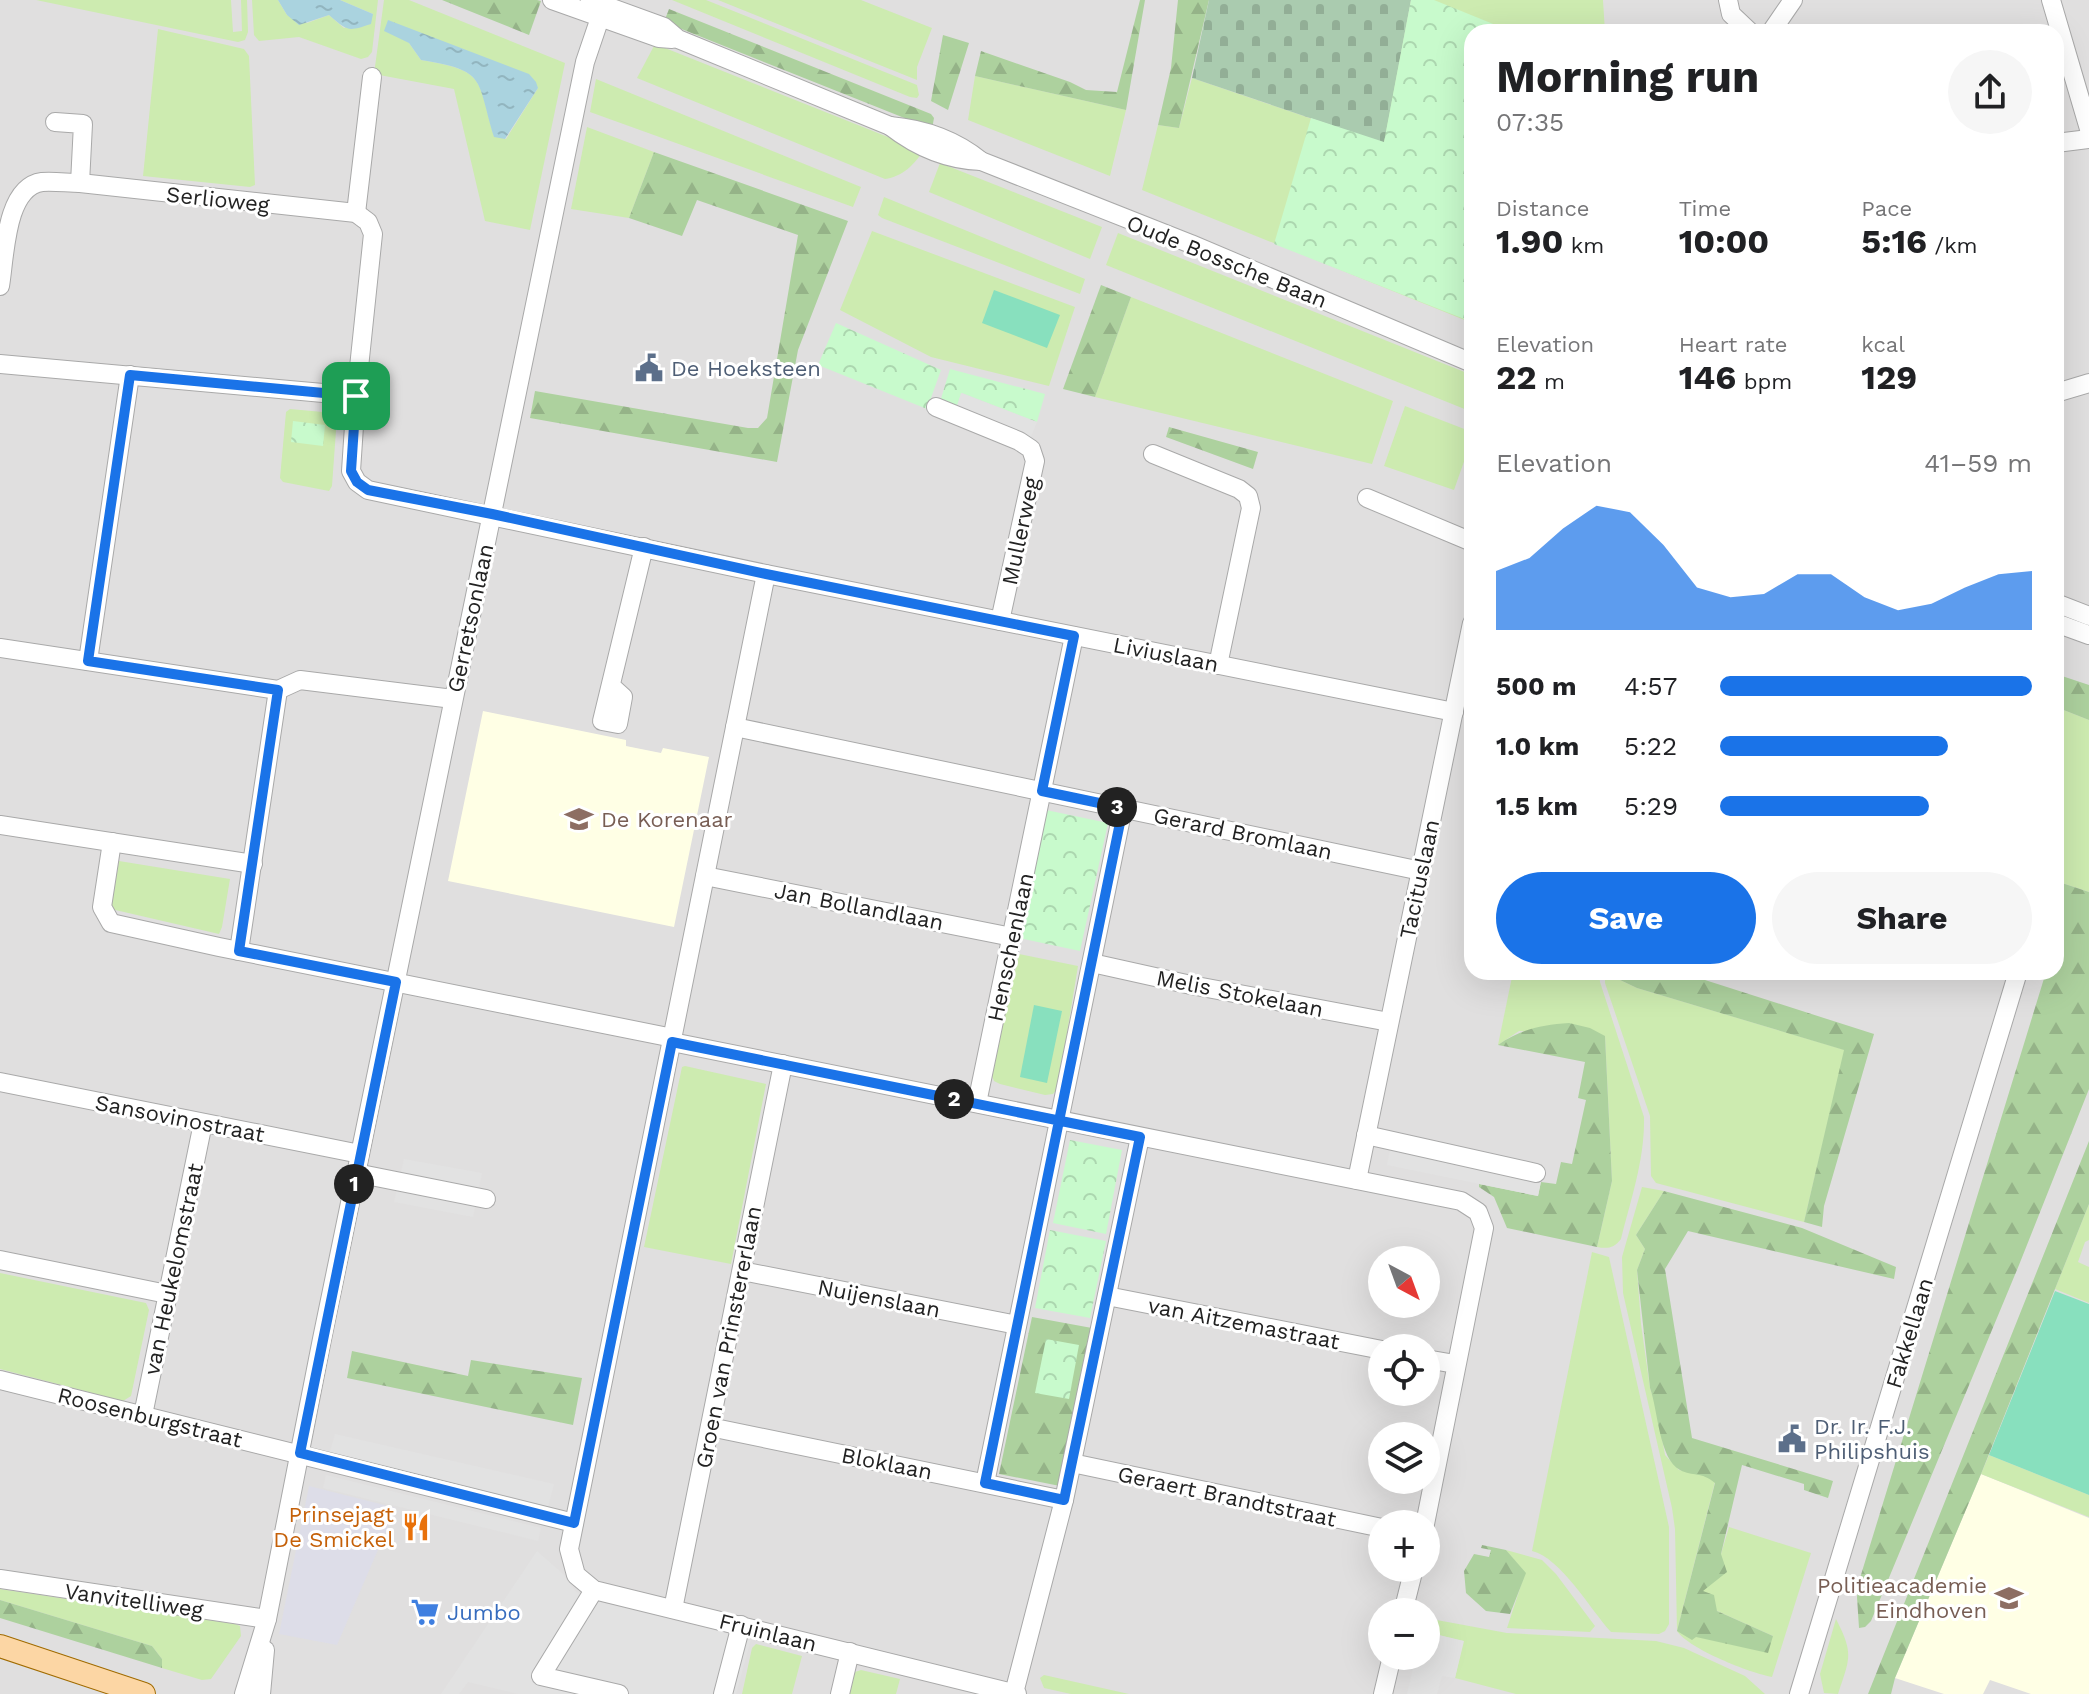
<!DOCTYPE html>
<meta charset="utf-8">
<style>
body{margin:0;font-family:"Work Sans",sans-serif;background:#f6f6f6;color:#202124;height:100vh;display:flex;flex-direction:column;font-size:30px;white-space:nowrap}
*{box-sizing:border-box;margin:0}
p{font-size:26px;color:#757577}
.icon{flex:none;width:44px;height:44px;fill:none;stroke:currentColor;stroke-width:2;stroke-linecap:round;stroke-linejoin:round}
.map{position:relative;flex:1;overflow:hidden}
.drawer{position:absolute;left:1464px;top:24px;width:600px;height:956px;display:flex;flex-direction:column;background:#fff;border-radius:24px;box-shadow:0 8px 32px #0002}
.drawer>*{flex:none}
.needle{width:52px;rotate:139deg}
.controls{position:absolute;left:1368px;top:1246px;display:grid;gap:16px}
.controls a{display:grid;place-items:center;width:72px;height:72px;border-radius:50%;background:#fff;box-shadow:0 8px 32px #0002;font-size:40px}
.pin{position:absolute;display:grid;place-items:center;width:68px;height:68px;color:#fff;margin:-34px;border-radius:16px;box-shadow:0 4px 12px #0006}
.km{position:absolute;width:40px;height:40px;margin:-20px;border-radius:50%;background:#222;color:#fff;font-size:22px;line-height:40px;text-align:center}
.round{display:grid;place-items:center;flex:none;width:84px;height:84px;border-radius:42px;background:#f6f6f6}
.head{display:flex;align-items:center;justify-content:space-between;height:136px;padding:0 32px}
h1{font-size:44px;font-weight:700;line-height:60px}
.figures{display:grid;grid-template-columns:repeat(3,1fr);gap:12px;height:136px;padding:8px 32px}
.figures div{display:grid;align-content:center}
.figures b{font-size:34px;font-weight:700}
.figures small{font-size:22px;font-weight:400}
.figures p{font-size:22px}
.chart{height:224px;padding:16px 32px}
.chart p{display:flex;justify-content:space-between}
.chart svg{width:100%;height:144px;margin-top:8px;fill:#1a73e8;opacity:.7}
.button{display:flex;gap:16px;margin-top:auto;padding:16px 32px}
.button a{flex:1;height:92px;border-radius:48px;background:#1a73e8;color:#fff;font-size:32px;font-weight:700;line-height:92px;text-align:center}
.button a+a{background:#f6f6f6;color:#202124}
ul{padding:0 32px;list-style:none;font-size:26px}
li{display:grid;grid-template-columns:128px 96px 1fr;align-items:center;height:60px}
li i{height:20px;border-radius:10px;background:#1a73e8}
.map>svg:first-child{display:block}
</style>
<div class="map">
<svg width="2089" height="1694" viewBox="0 0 2089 1694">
<defs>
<pattern id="forest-firs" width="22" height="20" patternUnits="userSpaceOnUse" patternTransform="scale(2)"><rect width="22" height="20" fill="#add19e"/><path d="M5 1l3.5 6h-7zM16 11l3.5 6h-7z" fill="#95b388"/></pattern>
<pattern id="cemetery-stones" width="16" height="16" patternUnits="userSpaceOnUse" patternTransform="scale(2)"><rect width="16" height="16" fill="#aacbaf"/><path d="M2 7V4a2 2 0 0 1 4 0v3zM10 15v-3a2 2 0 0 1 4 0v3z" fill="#92ae96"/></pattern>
<pattern id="park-crowns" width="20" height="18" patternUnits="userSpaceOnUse" patternTransform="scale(2)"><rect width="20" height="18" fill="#c8facc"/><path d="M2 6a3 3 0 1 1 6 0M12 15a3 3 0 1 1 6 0" fill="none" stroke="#acd6af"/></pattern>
<pattern id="water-ripples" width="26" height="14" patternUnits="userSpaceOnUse" patternTransform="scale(2)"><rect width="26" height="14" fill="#aad3df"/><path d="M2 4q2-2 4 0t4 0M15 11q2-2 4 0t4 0" fill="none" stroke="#92b5bf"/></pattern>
</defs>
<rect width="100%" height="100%" fill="#f2efe9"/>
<path fill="#e0dfdf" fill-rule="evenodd" d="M0,0H2089V1694H0ZM1472,32H2056V972H1472ZM1382,1260H1426V1304H1382ZM1382,1348H1426V1392H1382ZM1382,1436H1426V1480H1382ZM1382,1524H1426V1568H1382ZM1382,1612H1426V1656H1382Z"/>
<g fill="#ffffe5">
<path d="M483,711L626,740V746L661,753L663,748L709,757L674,927L448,881Z"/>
<path d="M1981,1474L2089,1518V1694H2031L1990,1680L1983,1694H1944L1895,1678Z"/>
</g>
<g fill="#cdebb0" fill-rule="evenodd">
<path d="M36,0H231L233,32L242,31L241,0H247L248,32L245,40L238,42Z"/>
<path d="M252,0H278L287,15L307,23L329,15L344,28L373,14L340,0H378L372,52L368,57L361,59L299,37L259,41L254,35Z"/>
<path d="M384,0H409L565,63L530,230L485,221L454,89L374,74ZM409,43L538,88L506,139L494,136C477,77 486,71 421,60Z"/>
<path d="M672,0H706L917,85L919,95L917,98L910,97Z"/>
<path d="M718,0H861L932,28L917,67V80Z"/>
<path d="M1411,0H1603L1605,32H1472V323L1142,190L1158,125L1179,128L1192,78L1383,143Z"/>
<path d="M158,29L244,49L249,56L255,185L250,187L143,176Z"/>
<path d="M655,44L923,151C915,164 902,177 885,179L637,78Z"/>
<path d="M975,76L1126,110L1110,176L968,120Z"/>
<path d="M596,79L861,187L853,207L590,112Z"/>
<path d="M587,127L654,152L629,218L571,209Z"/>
<path d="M940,163L1102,227L1090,259L929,192Z"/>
<path d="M884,197L1085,279L1080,294L882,218L878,215Z"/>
<path d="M872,231L1075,307L1049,386L931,357L840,310Z"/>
<path d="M1118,233L1472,375V412L1106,265Z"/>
<path d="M1131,297L1393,401L1372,464L1095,397Z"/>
<path d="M1405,406L1472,432V439L1454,490L1384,466Z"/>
<path d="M290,409L334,413L337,417L332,486L329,491L283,482L280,478L286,412Z"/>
<path d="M2056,707L2089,720V892L2056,881Z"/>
<path d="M119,861L230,879L222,927L219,934L111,909Z"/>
<path d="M1019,954L1078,966L1058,1088L1053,1094L1045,1095L1000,1084L994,1081L991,1074Z"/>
<path d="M1513,972H1599L1600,982L1644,1117C1645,1159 1631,1199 1621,1239C1614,1248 1608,1249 1597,1247L1612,1181L1605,1036L1519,1031L1498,1045Z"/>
<path d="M1605,972H1614L1618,979L1637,988L1845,1050L1804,1222L1656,1183L1651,1176L1650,1116L1605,983Z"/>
<path d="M685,1066L766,1084L731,1264L644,1247L682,1067Z"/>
<path d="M1642,1187L1664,1191L1636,1235L1645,1249L1637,1270L1641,1324L1650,1388L1656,1406L1665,1455L1679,1470L1704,1474L1715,1482L1677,1631L1695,1637L1773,1636L1717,1611L1702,1591L1721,1554L1729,1527L1811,1553L1772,1677C1750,1673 1689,1649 1677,1631L1675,1529L1672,1508L1623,1293L1622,1257Z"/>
<path d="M2089,1204V1240L2085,1242L2078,1262L2089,1267V1303L2055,1289Z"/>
<path d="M1592,1252L1609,1257L1669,1527V1624L1665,1631L1659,1634L1611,1632C1590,1609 1561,1558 1532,1551Z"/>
<path d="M0,1273L146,1303L149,1310L131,1396L123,1401L0,1369Z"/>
<path d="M1989,1455L2089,1495V1517L1981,1474Z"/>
<path d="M1506,1550L1542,1560L1556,1574L1595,1626L1590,1632L1507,1628L1525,1573Z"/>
<path d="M0,1589L235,1624L240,1626L241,1636L211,1679L202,1680L162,1668V1659L152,1646L0,1600Z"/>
<path d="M1426,1618L1507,1633L1656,1641L1684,1648L1745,1676L1765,1694H1516L1455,1678L1463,1641L1426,1632Z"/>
<path d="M1836,1619C1854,1654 1850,1658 1838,1694L1824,1693L1820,1674Z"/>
<path d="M756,1644L802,1656L792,1694H742L752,1648Z"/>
<path d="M861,1670L900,1679L896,1694H847L852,1673Z"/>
<path d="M1044,1675L1129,1694H1071L1044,1688L1040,1678Z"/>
</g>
<g fill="url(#forest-firs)">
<path d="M442,0H537L541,1L529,35Z"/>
<path d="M1140,0H1145L1126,110L975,76L981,51L1070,82L1086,90L1117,92Z"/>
<path d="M1178,0H1209L1179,128L1158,125L1171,68Z"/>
<path d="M669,9L931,114L934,118L932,129L664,22Z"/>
<path d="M943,35L969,43L948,110L931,101Z"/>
<path d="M654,152L848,221L798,350L777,462L530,418L535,391L748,428H758L767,418L798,235L697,200L682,236L629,218Z"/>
<path d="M1101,285L1131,297L1095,397L1063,389Z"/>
<path d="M1169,427L1258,452L1253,469L1166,437Z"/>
<path d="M2056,674L2089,685V720L2056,707Z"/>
<path d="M2056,881L2089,892V1089L2019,1265L1871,1621L1865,1627L1859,1628L1857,1597L1860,1578L2046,972H2056Z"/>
<path d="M1614,972H1680L1874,1034L1824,1206L1822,1227L1804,1222L1844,1050L1637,988L1618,979Z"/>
<path d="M1569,1023L1590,1028L1605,1036L1612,1181L1597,1247L1507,1228L1494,1197L1479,1187V1184L1538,1196L1541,1182L1556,1184L1561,1162L1572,1164L1586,1100L1578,1098L1585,1062L1498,1045C1521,1029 1541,1025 1569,1023Z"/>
<path d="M2089,1141V1204L1981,1474L1895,1678L1891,1694H1868Z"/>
<path d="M1664,1191L1802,1228L1896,1267L1894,1279L1688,1231L1665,1269L1692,1438L1833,1481L1828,1498L1804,1490V1484L1742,1465L1721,1554L1727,1572L1703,1591L1714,1595L1717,1611L1773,1636L1768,1653L1696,1637L1692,1640L1677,1631L1715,1483C1701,1471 1693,1477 1680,1470C1659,1459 1658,1410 1650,1388L1637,1270L1645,1249L1636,1235Z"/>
<path d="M1032,1317L1092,1328L1060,1486L999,1474Z"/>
<path d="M352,1351L468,1376L471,1360L582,1378L573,1425L347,1378Z"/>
<path d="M1482,1545L1506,1550L1526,1573L1510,1614L1486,1611L1466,1593L1464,1571L1474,1554L1489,1557L1491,1550L1481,1548Z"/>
<path d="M0,1600L152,1646L162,1659V1668L0,1618Z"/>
</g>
<path fill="url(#cemetery-stones)" d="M1209,0H1411L1384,143L1192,78Z"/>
<g fill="url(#park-crowns)">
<path d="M1411,0H1434L1513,32H1472V322L1274,244L1311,118L1384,142Z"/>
<path d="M836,323L941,370L927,409L818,365Z"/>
<path d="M950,369L1045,394L1037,422L962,393L956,409L940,402Z"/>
<path d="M293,421L325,425L323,446L291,442Z"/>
<path d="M1046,810L1108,823L1080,951L1019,938Z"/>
<path d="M1070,1140L1122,1150L1106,1234L1053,1223Z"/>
<path d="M1050,1230L1106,1241L1090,1318L1035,1308Z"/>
<path d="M1046,1339L1079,1345L1069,1399L1035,1393Z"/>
</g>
<g fill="#88e0be">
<path d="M994,290L1060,315L1047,348L982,323Z"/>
<path d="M1034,1005L1062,1011L1047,1083L1020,1077Z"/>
<path d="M2055,1291L2089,1304V1495L1989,1455Z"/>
</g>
<g fill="#e2e2e2">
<path d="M961,393L1037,422L1027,446L954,415Z"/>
<path d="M1393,1135L1544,1166L1538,1196L1387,1165Z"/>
<path d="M404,1159L482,1173L473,1217L394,1202Z"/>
<path d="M335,1434L554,1484L548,1507L330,1452Z"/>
<path d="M326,1475L541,1528L538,1541L323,1488Z"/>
<path d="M537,1551L563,1574L576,1592L596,1601L751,1639L736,1694H518L468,1682L459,1694H441Z"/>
<path d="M1426,1632L1464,1641L1455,1678L1442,1676L1437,1694H1407L1416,1656H1426Z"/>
</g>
<path fill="#dddde8" d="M309,1486L396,1508L337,1645L279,1634Z"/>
<g fill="url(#water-ripples)">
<path d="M278,0H340L373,14L371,24C347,32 348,31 329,15L299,25L287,15Z"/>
<path d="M388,20L529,74L536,82L538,88L505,139L494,137C476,77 487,71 421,60L409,43L384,31Z"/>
</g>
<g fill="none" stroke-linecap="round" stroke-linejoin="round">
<defs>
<g id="minor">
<path d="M552,0L659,38L672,39"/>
<path d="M590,0L664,27L678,39L890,126C917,147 946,160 981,161"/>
<path d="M1728,0L1731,14L1750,32"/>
<path d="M2051,0L2089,129"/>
<path d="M1771,32L1793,0"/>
<path d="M55,122L83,124L80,183"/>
<path d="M890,126C924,129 955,140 981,161L1191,244L1472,363"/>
<path d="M2056,143L2089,139"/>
<path d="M356,213L372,77"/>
<path d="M0,286C5,257 5,187 42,182C54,181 68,183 80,183L356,213L368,222L373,234L356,396"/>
<path d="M0,364L356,396L351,471L357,482L368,490L766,574L1454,712"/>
<path d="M2056,393L2089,383"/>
<path d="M936,407L1019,441L1031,449L1035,461L1000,621"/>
<path d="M1153,454L1239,489L1248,496L1251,508L1218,665"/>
<path d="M1367,498L1472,542"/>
<path d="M766,574L569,1549L576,1575L594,1590L1017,1694"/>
<path d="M2056,603L2089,616"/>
<path d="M2056,623L2089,635"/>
<path d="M0,648L278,690L300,680L453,699"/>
<path d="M88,661L130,375"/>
<path d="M612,687L623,697L618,724L602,721L644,547"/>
<path d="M735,727L1421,871"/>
<path d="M0,825L253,864"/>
<path d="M112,842L102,907L111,923L219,947L673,1038"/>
<path d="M705,876L1012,937"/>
<path d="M239,951L278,690"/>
<path d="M1092,963L1191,985L1389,1022"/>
<path d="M672,1042L1461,1201L1478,1212L1484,1228L1425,1524"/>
<path d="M0,1082L360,1154"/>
<path d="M977,1103L1074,636"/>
<path d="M1366,1135L1536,1173"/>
<path d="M356,1173L486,1199"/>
<path d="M1357,1180L1472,623"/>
<path d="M0,1260L167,1294"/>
<path d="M742,1271L1017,1325"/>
<path d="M1107,1296L1382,1350"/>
<path d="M1426,1359L1455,1364"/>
<path d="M0,1380L574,1523"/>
<path d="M143,1415L203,1123"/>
<path d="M710,1427L1064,1500"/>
<path d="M1072,1463L1382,1528"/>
<path d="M985,1483L1123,808"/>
<path d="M0,1579L267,1619"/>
<path d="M594,1590L541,1676L619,1694"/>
<path d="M673,1609L783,1064"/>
<path d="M1403,1612L1414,1568"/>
<path d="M1014,1693L1064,1500L1140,1137"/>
<path d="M244,1694L267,1619L322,1339L585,62L606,0"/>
<path d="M261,1694L265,1650"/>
<path d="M723,1694L741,1625"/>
<path d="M840,1694L850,1652"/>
<path d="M1383,1694L1392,1656"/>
<path d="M1799,1694L2018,972"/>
</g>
<path id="major" d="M0,1646L144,1694"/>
</defs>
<use href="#minor" stroke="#a9a9a9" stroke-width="20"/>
<use href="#major" stroke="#a06b00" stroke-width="24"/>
<use href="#minor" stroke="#fff" stroke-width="18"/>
<use href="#major" stroke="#fcd6a4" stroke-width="22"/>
</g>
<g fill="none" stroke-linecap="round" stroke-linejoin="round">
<defs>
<path id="route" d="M356,396L130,375L88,661L278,690L239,951L396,982L300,1453L574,1523L672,1042C828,1074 984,1105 1140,1137L1064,1500L985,1483C1031,1258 1077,1033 1123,808L1042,791L1074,636L766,574L492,514L368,490L357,482L351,471L356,396"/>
</defs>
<use href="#route" stroke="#fff" stroke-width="16"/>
<use href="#route" stroke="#1a73e8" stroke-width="10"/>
</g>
<defs>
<symbol id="civic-bare" viewBox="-9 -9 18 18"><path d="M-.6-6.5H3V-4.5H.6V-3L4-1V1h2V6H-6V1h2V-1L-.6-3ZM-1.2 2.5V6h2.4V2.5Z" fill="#5c6f8a" stroke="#fff" stroke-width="2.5" paint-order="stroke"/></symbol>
<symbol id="school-bare" viewBox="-9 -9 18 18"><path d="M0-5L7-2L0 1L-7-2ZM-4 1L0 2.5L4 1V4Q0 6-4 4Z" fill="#8d6e63" stroke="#fff" stroke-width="2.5" paint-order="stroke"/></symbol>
<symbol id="restaurant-bare" viewBox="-9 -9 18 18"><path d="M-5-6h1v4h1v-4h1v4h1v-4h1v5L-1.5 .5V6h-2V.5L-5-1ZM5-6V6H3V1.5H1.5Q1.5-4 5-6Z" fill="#e8710a" stroke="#fff" stroke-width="2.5" paint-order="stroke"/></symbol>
<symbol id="university-bare" viewBox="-9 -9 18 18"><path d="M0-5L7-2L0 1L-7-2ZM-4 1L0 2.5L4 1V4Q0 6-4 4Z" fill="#8d6e63" stroke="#fff" stroke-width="2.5" paint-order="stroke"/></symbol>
<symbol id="supermarket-bare" viewBox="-9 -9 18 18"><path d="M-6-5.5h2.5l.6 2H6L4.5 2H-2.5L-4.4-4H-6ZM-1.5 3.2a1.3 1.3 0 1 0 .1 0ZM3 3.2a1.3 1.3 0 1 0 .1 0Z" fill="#3f7fe0" stroke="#fff" stroke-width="2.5" paint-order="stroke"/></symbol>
</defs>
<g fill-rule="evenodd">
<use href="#civic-bare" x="629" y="348" width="40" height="40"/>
<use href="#school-bare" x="559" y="799" width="40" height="40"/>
<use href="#civic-bare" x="1772" y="1419" width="40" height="40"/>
<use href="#restaurant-bare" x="396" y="1507" width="40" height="40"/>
<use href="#university-bare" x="1989" y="1578" width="40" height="40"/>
<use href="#supermarket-bare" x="405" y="1592" width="40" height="40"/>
</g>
<g text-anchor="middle" stroke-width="6" stroke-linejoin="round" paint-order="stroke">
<g font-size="22" fill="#222" stroke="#fff">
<text transform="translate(218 199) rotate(6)" y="8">Serlioweg</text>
<text transform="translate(1227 261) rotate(22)" y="8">Oude Bossche Baan</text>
<text transform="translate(1020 531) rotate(-78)" y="8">Mullerweg</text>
<text transform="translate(470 618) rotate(-78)" y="8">Gerretsonlaan</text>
<text transform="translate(1166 654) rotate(11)" y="8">Liviuslaan</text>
<text transform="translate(1243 833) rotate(12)" y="8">Gerard Bromlaan</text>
<text transform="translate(1419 879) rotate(-78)" y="8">Tacituslaan</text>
<text transform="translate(859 906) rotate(11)" y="8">Jan Bollandlaan</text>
<text transform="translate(1010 947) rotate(-78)" y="8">Henschenlaan</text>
<text transform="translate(1240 993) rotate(11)" y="8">Melis Stokelaan</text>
<text transform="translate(180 1118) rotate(11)" y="8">Sansovinostraat</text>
<text transform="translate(173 1269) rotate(-78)" y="8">van Heukelomstraat</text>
<text transform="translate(879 1298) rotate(11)" y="8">Nuijenslaan</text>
<text transform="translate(1244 1323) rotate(11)" y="8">van Aitzemastraat</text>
<text transform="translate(1909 1333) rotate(-73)" y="8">Fakkellaan</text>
<text transform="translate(728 1337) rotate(-79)" y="8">Groen van Prinstererlaan</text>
<text transform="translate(150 1417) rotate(14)" y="8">Roosenburgstraat</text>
<text transform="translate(887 1463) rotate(11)" y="8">Bloklaan</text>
<text transform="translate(1227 1496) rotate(12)" y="8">Geraert Brandtstraat</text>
<text transform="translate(134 1600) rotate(8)" y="8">Vanvitelliweg</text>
<text transform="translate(768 1632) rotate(14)" y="8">Fruinlaan</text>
</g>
<g font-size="22" fill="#4e5e75" stroke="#fff" text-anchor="start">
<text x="671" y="376">De Hoeksteen</text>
<text x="1814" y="1434">Dr. Ir. F.J.<tspan x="1814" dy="25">Philipshuis</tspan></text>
</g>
<g font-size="22" fill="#785e54" stroke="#fff" text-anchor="start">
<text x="601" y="827">De Korenaar</text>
<text x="1987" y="1593" text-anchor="end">Politieacademie<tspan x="1987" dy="25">Eindhoven</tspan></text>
</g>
<g font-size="22" fill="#c56008" stroke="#fff" text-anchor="end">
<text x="394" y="1522">Prinsejagt<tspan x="394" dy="25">De Smickel</tspan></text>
</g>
<g font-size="22" fill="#366cbe" stroke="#fff" text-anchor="start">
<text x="447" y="1620">Jumbo</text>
</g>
</g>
</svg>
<div class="controls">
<a><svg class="needle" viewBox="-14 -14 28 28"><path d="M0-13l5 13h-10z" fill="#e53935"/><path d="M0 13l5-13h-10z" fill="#757577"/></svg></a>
<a><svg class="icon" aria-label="locate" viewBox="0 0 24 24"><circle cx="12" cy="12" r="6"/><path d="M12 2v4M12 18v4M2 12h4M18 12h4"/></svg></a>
<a><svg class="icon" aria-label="layers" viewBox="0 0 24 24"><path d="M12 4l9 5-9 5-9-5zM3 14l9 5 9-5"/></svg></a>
<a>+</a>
<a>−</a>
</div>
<div class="pin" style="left:356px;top:396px;background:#1e9e55"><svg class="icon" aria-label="arrive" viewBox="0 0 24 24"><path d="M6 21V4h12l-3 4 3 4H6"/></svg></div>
<b class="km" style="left:354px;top:1184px">1</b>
<b class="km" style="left:954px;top:1099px">2</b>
<b class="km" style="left:1117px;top:807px">3</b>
<section class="drawer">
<div class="head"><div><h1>Morning run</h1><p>07:35</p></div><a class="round"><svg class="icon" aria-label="share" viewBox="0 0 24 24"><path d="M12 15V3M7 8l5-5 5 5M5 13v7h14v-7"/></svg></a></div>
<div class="figures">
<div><p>Distance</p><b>1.90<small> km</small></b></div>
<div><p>Time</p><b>10:00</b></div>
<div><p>Pace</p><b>5:16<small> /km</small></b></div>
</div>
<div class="figures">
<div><p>Elevation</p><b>22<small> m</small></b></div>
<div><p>Heart rate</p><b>146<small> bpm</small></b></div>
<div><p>kcal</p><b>129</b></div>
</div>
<div class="chart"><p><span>Elevation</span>41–59 m</p>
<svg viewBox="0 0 160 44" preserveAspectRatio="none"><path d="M0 44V26L10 22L20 13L30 6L40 8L50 18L60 31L70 34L80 33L90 27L100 27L110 34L120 38L130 36L140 31L150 27L160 26V44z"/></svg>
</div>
<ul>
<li><b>500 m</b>4:57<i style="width:100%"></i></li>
<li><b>1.0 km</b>5:22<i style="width:73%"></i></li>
<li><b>1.5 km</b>5:29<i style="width:67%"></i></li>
</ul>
<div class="button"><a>Save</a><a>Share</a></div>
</section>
</div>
